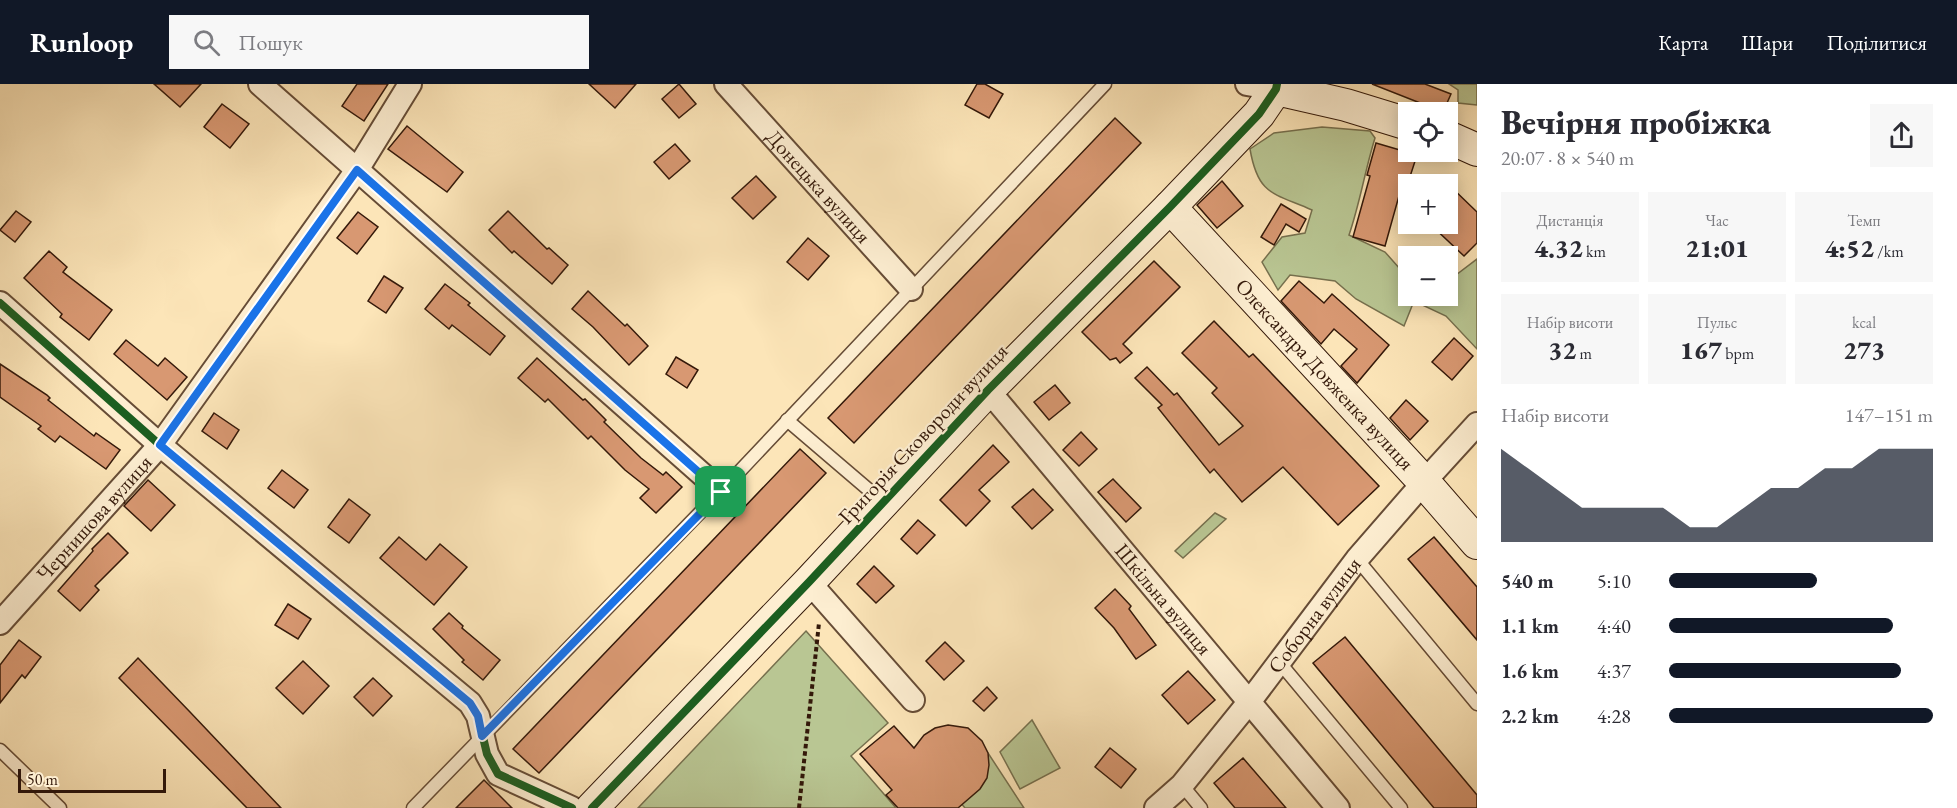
<!DOCTYPE html>
<html lang="uk">
<meta charset="utf-8">
<style>
body{margin:0;font-family:"EB Garamond",serif;background:#f7f7f7;color:#2b2b33;height:100vh;display:flex;flex-direction:column;font-size:22px;white-space:nowrap}
*{box-sizing:border-box;margin:0}
p{font-size:20px;color:#7c7c81}
.icon{flex:none;width:33px;height:33px;fill:none;stroke:currentColor;stroke-width:2;stroke-linecap:round;stroke-linejoin:round}
.map{position:relative;flex:1;overflow:hidden}
.panel{display:flex;flex-direction:column;background:#fff;width:480px}
.panel>*{flex:none}
.controls{position:absolute;left:1398px;top:18px;display:grid;gap:12px}
.controls a{display:grid;place-items:center;width:60px;height:60px;border-radius:0px;background:#fff;box-shadow:0 3px 15px #0003;font-size:30px}
.scale{position:absolute;left:18px;bottom:15px;width:148px;box-sizing:border-box;padding-left:6px;border:3px solid #34190a;border-top:0;font-size:16px;line-height:21px;white-space:nowrap;color:#34190a;-webkit-text-stroke:4px #fdeed1;paint-order:stroke}
.pin{position:absolute;display:grid;place-items:center;width:51px;height:51px;color:#fff;margin:-26px;border-radius:12px;box-shadow:0 3px 9px #0006}
.round{display:grid;place-items:center;flex:none;width:63px;height:63px;border-radius:0px;background:#f7f7f7}
.summary{display:flex;align-items:center;justify-content:space-between;height:102px;padding:0 24px}
h1{font-size:33px;font-weight:800;line-height:45px}
.figures{display:grid;grid-template-columns:repeat(3,1fr);gap:9px;height:102px;padding:6px 24px}
.figures div{display:grid;align-content:center;border-radius:0px;background:#f7f7f7;text-align:center}
.figures b{font-size:26px;font-weight:800}
.figures small{font-size:16px;font-weight:400}
.figures p{font-size:16px}
.chart{height:168px;padding:12px 24px}
.chart p{display:flex;justify-content:space-between}
.chart svg{width:100%;height:108px;margin-top:6px;fill:#111827;opacity:.7}
ul{padding:0 24px;list-style:none;font-size:20px}
li{display:grid;grid-template-columns:96px 72px 1fr;align-items:center;height:45px}
li i{height:15px;border-radius:8px;background:#111827}
header{display:flex;align-items:center;gap:36px;box-sizing:border-box;height:84px;padding:0 30px;background:#111827;color:#fff}
header strong{font-size:28px}
nav{display:flex;gap:33px;margin-inline-start:auto;font-size:21px}
.search{width:420px;height:54px;background:#f7f7f7;display:flex;align-items:center;gap:15px;box-sizing:border-box;padding:0 21px;border-radius:0px;color:#7c7c81;font-size:22px}
main{display:flex;flex:1;min-height:0}
.map>svg:first-child{display:block}
</style>
<header>
<strong>Runloop</strong>
<div class="search"><svg class="icon" aria-label="search" viewBox="0 0 24 24"><circle cx="10" cy="10" r="6"/><path d="M15 15l6 6"/></svg>Пошук</div>
<nav><a>Карта</a><a>Шари</a><a>Поділитися</a></nav>
</header>
<main>
<div class="map">
<svg width="1477" height="724" viewBox="0 0 1477 724">
<rect width="100%" height="100%" fill="#fce5b8"/>
<filter id="stains"><feTurbulence type="fractalNoise" baseFrequency=".00333" numOctaves="4"/><feColorMatrix values="0 0 0 0 .2 0 0 0 0 .09 0 0 0 0 .02 0 0 0 .5 -.17"/></filter>
<radialGradient id="worn" r=".72"><stop offset=".6" stop-color="#630" stop-opacity="0"/><stop offset="1" stop-color="#630" stop-opacity=".3"/></radialGradient>
<g fill="#b9c693" stroke="#76704e" stroke-width="1.5">
<path d="M1449,0H1477V21L1458,19V6Z"/>
<path d="M1322,43L1370,47L1375,54C1365,86 1360,119 1349,151L1385,168L1408,194V212H1448V197L1477,175V265L1446,232L1414,217L1404,242L1356,215L1335,197L1290,191L1278,206L1262,178L1282,153L1305,149L1312,126C1274,109 1258,112 1250,65L1274,49Z"/>
<path d="M1215,429L1226,435L1183,474L1175,467Z"/>
<path d="M806,547L888,639L851,672L896,724H638Z"/>
<path d="M1032,636L1060,684L1020,705L1000,668Z"/>
<path d="M988,669L1024,724H965L960,718C982,708 990,693 988,669Z"/>
</g>
<g fill="#d89872" stroke="#34190a" stroke-width="1.5">
<path d="M154,0H201L180,23Z"/>
<path d="M357,0H388L364,37L342,22Z"/>
<path d="M589,0H636L615,24Z"/>
<path d="M679,0L696,20L679,34L662,15Z"/>
<path d="M977,0H985L1003,10L989,34L965,21Z"/>
<path d="M1372,0H1425L1451,10L1443,28Z"/>
<path d="M222,20L249,40L230,64L204,43Z"/>
<path d="M1115,34L1141,59L854,359L828,334Z"/>
<path d="M407,42L463,88L447,108L388,65Z"/>
<path d="M1376,59L1417,71L1407,102L1402,101L1385,162L1353,153L1370,92L1367,91Z"/>
<path d="M675,60L690,77L669,95L654,78Z"/>
<path d="M756,92L776,113L753,135L732,114Z"/>
<path d="M1222,97L1243,122L1217,144L1197,121Z"/>
<path d="M1448,100L1477,128V159L1464,172L1430,140H1448Z"/>
<path d="M1281,120L1306,135L1299,148L1286,140L1274,161L1261,153Z"/>
<path d="M16,127L31,138L15,158L0,146Z"/>
<path d="M508,127L547,165L549,164L568,181L552,200L514,167L512,169L489,146Z"/>
<path d="M358,128L378,143L357,170L337,154Z"/>
<path d="M808,154L829,172L808,196L787,178Z"/>
<path d="M49,167L67,183L63,188L112,226L89,256L60,233L62,230L24,194Z"/>
<path d="M1154,177L1180,203L1123,260L1132,269L1120,279L1116,274L1110,276L1082,248Z"/>
<path d="M384,192L403,204L386,229L368,217Z"/>
<path d="M1299,197L1324,219L1332,210L1389,261L1357,299L1341,282L1357,265L1334,245L1321,260L1281,217Z"/>
<path d="M445,200L470,219L468,221L505,252L490,271L452,241L449,245L425,225Z"/>
<path d="M588,207L625,242L627,240L648,262L629,281L593,243L572,225Z"/>
<path d="M1214,237L1249,273L1253,270L1379,402L1338,441L1283,383L1242,418L1214,385L1210,389L1158,324L1162,321L1135,294L1147,283L1174,311L1177,309L1219,361L1243,342L1212,309L1217,304L1182,269Z"/>
<path d="M1454,254L1473,272L1452,296L1432,278Z"/>
<path d="M126,256L158,282L165,274L187,293L167,316L114,270Z"/>
<path d="M676,273L698,286L687,304L666,290Z"/>
<path d="M537,274L583,316L585,315L606,336L604,338L641,374L663,391L666,388L682,403L656,429L640,414L649,405L625,386L591,352L588,355L548,315L545,318L518,294Z"/>
<path d="M0,280L47,311L50,314L48,316L94,352L96,349L120,366L106,385L60,352L55,358L38,345L41,342L0,313Z"/>
<path d="M1055,301L1070,319L1049,336L1034,318Z"/>
<path d="M1406,316L1428,337L1410,356L1390,334Z"/>
<path d="M214,329L239,346L227,365L202,347Z"/>
<path d="M1081,348L1097,365L1079,382L1063,366Z"/>
<path d="M993,361L1009,378L979,406L990,417L966,442L940,416Z"/>
<path d="M800,365L826,389L539,689L513,665Z"/>
<path d="M282,386L308,406L294,424L268,404Z"/>
<path d="M1113,395L1141,424L1126,438L1098,408Z"/>
<path d="M148,396L175,421L151,447L124,422Z"/>
<path d="M1033,405L1053,426L1032,445L1012,423Z"/>
<path d="M349,415L370,431L349,459L328,443Z"/>
<path d="M918,436L935,451L917,470L901,455Z"/>
<path d="M108,449L128,469L95,502L99,506L80,527L58,507L93,467L92,465Z"/>
<path d="M399,453L426,476L440,460L467,483L434,521L380,474Z"/>
<path d="M1434,453L1477,503V556L1408,475Z"/>
<path d="M874,482L894,502L876,519L857,500Z"/>
<path d="M1115,505L1131,522L1129,525L1156,561L1136,575L1114,544L1095,524Z"/>
<path d="M288,520L311,535L298,555L275,541Z"/>
<path d="M449,529L463,542L462,544L500,576L483,596L462,578L464,576L433,545Z"/>
<path d="M1345,553L1477,711V724H1434L1313,579Z"/>
<path d="M19,556L41,573L25,594L22,591L0,619V581Z"/>
<path d="M945,558L964,577L944,596L926,577Z"/>
<path d="M138,574L190,628L281,724H247L119,594Z"/>
<path d="M303,577L329,602L303,630L276,604Z"/>
<path d="M1188,587L1215,616L1188,640L1162,611Z"/>
<path d="M373,594L392,612L373,632L354,613Z"/>
<path d="M987,603L997,614L984,627L973,617Z"/>
<path d="M948,641L968,644L982,657L988,669L989,681L987,694L980,705L958,724H898L886,711L892,706L860,670L894,642L914,664L924,651L935,644Z"/>
<path d="M1110,664L1136,685L1121,704L1095,683Z"/>
<path d="M1243,674L1286,724H1235L1214,699Z"/>
<path d="M484,696L512,724H456Z"/>
</g>
<g fill="none" stroke-linecap="round" stroke-linejoin="round">
<defs>
<g id="lane">
<path d="M787,336L883,418"/>
<path d="M1357,475L1477,620"/>
<path d="M1280,579L1401,724"/>
<path d="M0,666L60,724"/>
<path d="M1182,701L1201,724"/>
<path d="M413,724L721,407L1105,0"/>
</g>
<g id="street">
<path d="M260,0L721,407"/>
<path id="s1" d="M726,0L911,205"/>
<path d="M1247,0L1276,5L1277,0"/>
<path d="M0,219L160,361L470,619L478,632L487,670L498,690L572,724"/>
<path id="s2" d="M988,306L1338,724"/>
<path d="M809,498L913,616"/>
<path id="s3" d="M0,539L160,361L357,86L410,0"/>
<path id="s4" d="M1156,724L1182,701L1250,617L1357,475L1424,398L1477,340"/>
</g>
<g id="secondary">
<path d="M1448,53L1477,66"/>
<path id="s5" d="M1170,123L1424,398L1477,459"/>
<path d="M592,724L809,498L988,306L1170,123L1259,30L1276,5L1346,21L1408,40"/>
</g>
</defs>
<use href="#lane" stroke="#664c36" stroke-width="15"/>
<use href="#street" stroke="#664c36" stroke-width="26"/>
<use href="#secondary" stroke="#34190a" stroke-width="34"/>
<path stroke="#34190a" stroke-width="4" stroke-dasharray="4.5 3" stroke-linecap="butt" d="M799,724L819,539"/>
<use href="#lane" stroke="#fdeed1" stroke-width="12"/>
<use href="#street" stroke="#fdeed1" stroke-width="22"/>
<use href="#secondary" stroke="#fdeed1" stroke-width="32"/>
<defs>
<g id="cycleway">
<path d="M0,219L160,361L470,619L478,632L487,670L498,690L572,724"/>
<path d="M592,724L809,498L988,306L1170,123L1259,30L1276,5L1277,0"/>
</g>
</defs>
<use href="#cycleway" stroke="#fdeed1" stroke-width="11"/>
<use href="#cycleway" stroke="#1b5e20" stroke-width="8"/>
</g>
<g fill="none" stroke-linecap="round" stroke-linejoin="round">
<defs>
<path id="route" d="M357,86L721,408L482,652L478,632L470,619L160,361Z"/>
</defs>
<use href="#route" stroke="#fff" stroke-width="12"/>
<use href="#route" stroke="#1a73e8" stroke-width="8"/>
</g>
<g text-anchor="middle" stroke-width="4.5" stroke-linejoin="round" paint-order="stroke">
<g font-size="21" fill="#34190a" stroke="#fdeed1">
<text dy="7" stroke="none"><textPath href="#s1" startOffset="138">Донецька вулиця</textPath></text>
<text dy="7" stroke="none"><textPath href="#s5" startOffset="228">Олександра Довженка вулиця</textPath></text>
<text transform="translate(923 350) rotate(-47)" y="7">Григорія Сковороди вулиця</text>
<text dy="7" stroke="none"><textPath href="#s3" startOffset="141">Чернишова вулиця</textPath></text>
<text dy="7" stroke="none"><textPath href="#s2" startOffset="273">Шкільна вулиця</textPath></text>
<text dy="7" stroke="none"><textPath href="#s4" startOffset="250">Соборна вулиця</textPath></text>
</g>
</g>
<rect width="100%" height="100%" filter="url(#stains)"/>
<rect width="100%" height="100%" fill="url(#worn)"/>
</svg>
<div class="controls">
<a><svg class="icon" aria-label="locate" viewBox="0 0 24 24"><circle cx="12" cy="12" r="6"/><path d="M12 2v4M12 18v4M2 12h4M18 12h4"/></svg></a>
<a>+</a>
<a>−</a>
</div>
<div class="scale">50 m</div>
<div class="pin" style="left:721px;top:408px;background:#1e9e55"><svg class="icon" aria-label="arrive" viewBox="0 0 24 24"><path d="M6 21V4h12l-3 4 3 4H6"/></svg></div>
</div>
<section class="panel">
<div class="summary"><div><h1>Вечірня пробіжка</h1><p>20:07 · 8 × 540 m</p></div><a class="round"><svg class="icon" aria-label="share" viewBox="0 0 24 24"><path d="M12 15V3M7 8l5-5 5 5M5 13v7h14v-7"/></svg></a></div>
<div class="figures">
<div><p>Дистанція</p><b>4.32<small> km</small></b></div>
<div><p>Час</p><b>21:01</b></div>
<div><p>Темп</p><b>4:52<small> /km</small></b></div>
</div>
<div class="figures">
<div><p>Набір висоти</p><b>32<small> m</small></b></div>
<div><p>Пульс</p><b>167<small> bpm</small></b></div>
<div><p>kcal</p><b>273</b></div>
</div>
<div class="chart"><p><span>Набір висоти</span>147–151 m</p>
<svg viewBox="0 0 160 44" preserveAspectRatio="none"><path d="M0 44V6L10 14L20 22L30 30L40 30L50 30L60 30L70 38L80 38L90 30L100 22L110 22L120 14L130 14L140 6L150 6L160 6V44z"/></svg>
</div>
<ul>
<li><b>540 m</b>5:10<i style="width:56%"></i></li>
<li><b>1.1 km</b>4:40<i style="width:85%"></i></li>
<li><b>1.6 km</b>4:37<i style="width:88%"></i></li>
<li><b>2.2 km</b>4:28<i style="width:100%"></i></li>
</ul>
</section>
</main>
